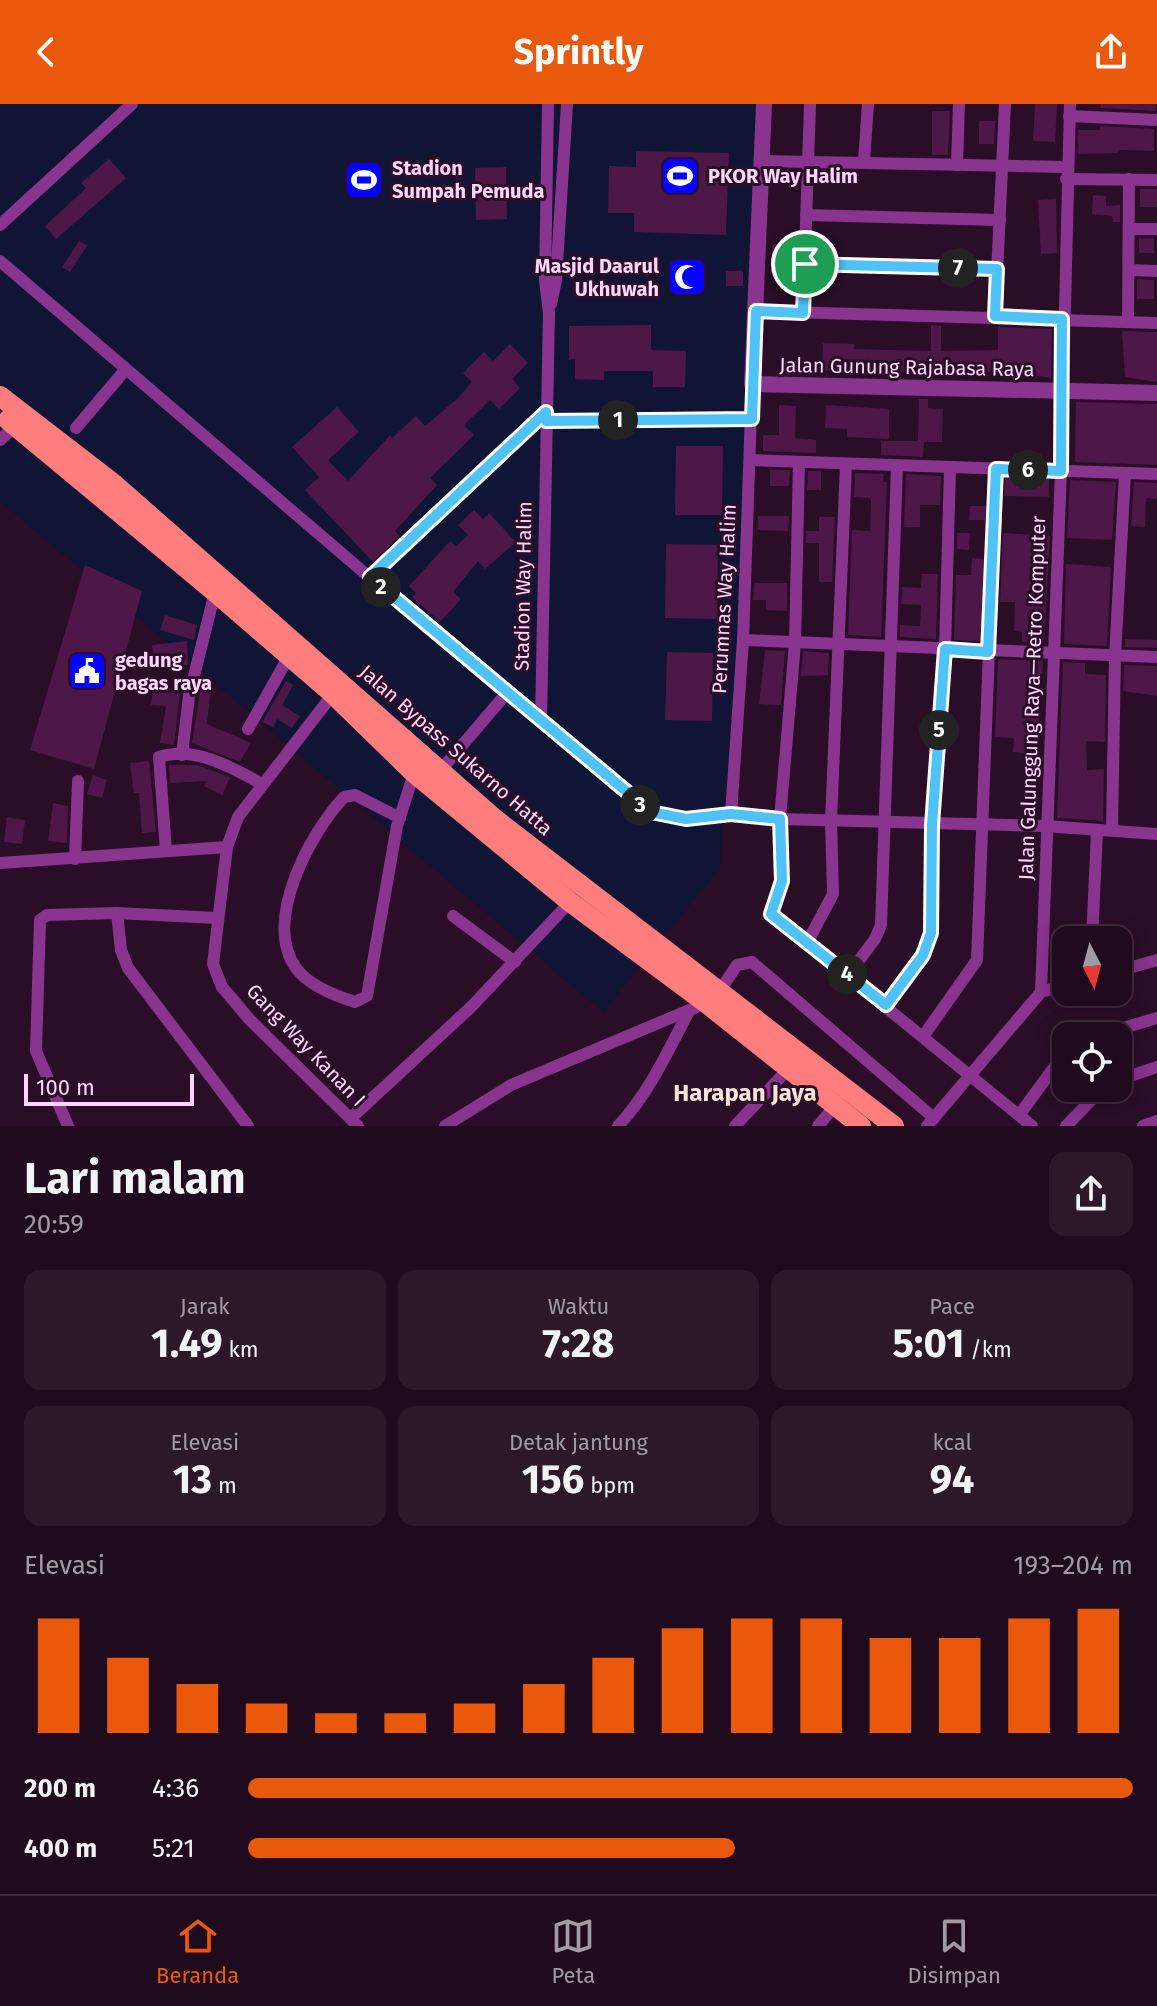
<!DOCTYPE html>
<html lang="id">
<meta charset="utf-8">
<style>
body{margin:0;font-family:"Fira Sans",sans-serif;background:#2d182a;color:#f1f3f6;height:100vh;display:flex;flex-direction:column;font-size:30px;white-space:nowrap}
*{box-sizing:border-box;margin:0}
p{font-size:26px;color:#a29aa4}
.icon{flex:none;width:44px;height:44px;fill:none;stroke:currentColor;stroke-width:2;stroke-linecap:round;stroke-linejoin:round}
.map{position:relative;height:1022px;overflow:hidden}
.side{display:flex;flex-direction:column;background:#200a1d;flex:1}
.side>*{flex:none}
.needle{width:52px;rotate:174deg}
.controls{position:absolute;left:1052px;top:822px;display:grid;gap:16px}
.controls a{display:grid;place-items:center;width:80px;height:80px;border-radius:16px;background:#200a1d;box-shadow:0 4px 20px #0003,0 0 0 2px #3d2b3b;font-size:40px}
.scale{position:absolute;left:24px;bottom:20px;width:170px;box-sizing:border-box;padding-left:8px;border:4px solid #ffd6fe;border-top:0;font-size:22px;line-height:28px;white-space:nowrap;color:#ffd6fe;-webkit-text-stroke:6px #2a0d27;paint-order:stroke}
.pin{position:absolute;display:grid;place-items:center;width:68px;height:68px;color:#fff;margin:-34px;border:4px solid #fff;border-radius:50%;box-shadow:0 2px 8px #0007}
.km{position:absolute;width:40px;height:40px;margin:-20px;border-radius:50%;background:#222;color:#fff;font-size:22px;line-height:40px;text-align:center}
.round{display:grid;place-items:center;flex:none;width:84px;height:84px;border-radius:16px;background:#2d182a}
.summary{display:flex;align-items:center;justify-content:space-between;height:136px;padding:0 24px}
h1{font-size:44px;font-weight:700;line-height:60px}
.figures{display:grid;grid-template-columns:repeat(3,1fr);gap:12px;height:136px;padding:8px 24px}
.figures div{display:grid;align-content:center;border-radius:16px;background:#2d182a;text-align:center}
.figures b{font-size:40px;font-weight:700}
.figures small{font-size:22px;font-weight:400}
.figures p{font-size:22px}
.chart{height:224px;padding:16px 24px}
.chart p{display:flex;justify-content:space-between}
.chart svg{width:100%;height:144px;margin-top:8px;stroke:#ea580c;stroke-width:6}
ul{padding:0 24px;list-style:none;font-size:26px}
li{display:grid;grid-template-columns:128px 96px 1fr;align-items:center;height:60px}
li i{height:20px;border-radius:10px;background:#ea580c}
header{display:flex;justify-content:space-between;align-items:center;height:104px;padding:0 24px;background:#ea580c;color:#fff;font-size:36px;font-weight:700}
.tabs{display:flex;justify-content:space-around;align-items:center;height:112px;border-top:2px solid #3d2b3b;background:#200a1d;font-size:22px;color:#a29aa4}
.tabs a{display:grid;justify-items:center;gap:4px}
.tabs .active{color:#ea580c}
.map>svg:first-child{display:block}
</style>
<header><svg class="icon" aria-label="back" viewBox="0 0 24 24"><path d="M15 5l-7 7 7 7"/></svg>Sprintly<svg class="icon" aria-label="share" viewBox="0 0 24 24"><path d="M12 15V3M7 8l5-5 5 5M5 13v7h14v-7"/></svg></header>
<div class="map">
<svg width="1157" height="1022" viewBox="0 0 1157 1022">
<rect width="100%" height="100%" fill="#2a0d27"/>
<path fill="#101435" d="M0,0H764L738,699L736,707L723,710L720,764L603,908L0,397Z"/>
<g fill="#4d1847">
<path d="M1035,0H1057L1055,38L1033,37Z"/>
<path d="M1101,0H1156V7L1100,4Z"/>
<path d="M932,7H950L948,51H932Z"/>
<path d="M979,17H995L994,40H979Z"/>
<path d="M1100,22L1154,25V47L1118,46V49L1078,50V26H1100Z"/>
<path d="M636,47L729,49L726,131L634,128V109H608L609,62L636,63Z"/>
<path d="M109,55L126,74L56,135L45,122L86,84L81,79Z"/>
<path d="M506,63L507,115L476,116L475,64Z"/>
<rect x="1140" y="85" width="17" height="18"/>
<path d="M1093,91L1106,92V102L1120,101V118H1113L1112,112L1092,110Z"/>
<path d="M1056,95L1057,149L1041,150L1038,96Z"/>
<rect x="1139" y="134" width="15" height="15"/>
<path d="M79,137L87,142L70,168L62,163Z"/>
<path d="M772,140H795V163L772,162Z"/>
<rect x="726" y="167" width="17" height="15"/>
<path d="M1137,175L1154,176V195H1137Z"/>
<path d="M651,221V246L686,247L685,283H653V267H604V276L575,275V255L569,256V222Z"/>
<path d="M931,221L941,222V247L998,246V223L1052,225L1051,274L1006,267L928,271L883,265L822,267L823,239L854,240V245L931,247Z"/>
<path d="M1122,227L1157,228V278L1125,273Z"/>
<path d="M510,240L528,259L512,275L520,284L499,305L490,296L464,321L474,331L430,374L437,381L395,427L400,432L373,458L305,386L319,373L292,343L337,303L359,328L328,356L348,377L390,331L392,334L416,312L425,322L457,295L472,278L463,269L484,248L493,257Z"/>
<path d="M919,295H928V304L943,305L942,338H924L923,353L881,351V337H918Z"/>
<path d="M1076,298L1157,300V361L1075,358Z"/>
<path d="M779,301L796,302L795,334L816,336V349L763,347V331H779Z"/>
<path d="M826,301L889,305V335L847,333V325L825,324Z"/>
<path d="M676,342H723L722,411H675Z"/>
<path d="M770,366H790L789,382H770Z"/>
<path d="M808,367H821V386H807Z"/>
<path d="M855,369L884,370L883,378H887L881,533L848,531L852,426L870,427L871,397V394L854,393Z"/>
<path d="M906,370L941,372L940,401H920V423H904Z"/>
<path d="M1005,374L1049,375V393L1004,392Z"/>
<path d="M1070,376L1116,378L1112,436L1067,434Z"/>
<path d="M1134,378L1157,379V395L1146,394L1145,423L1131,422Z"/>
<path d="M970,402H986L985,416H969Z"/>
<path d="M474,406L483,415L489,409L516,438L485,465L478,457L453,488L461,495L440,518L412,493L416,489L409,482L450,437L456,442L468,431L458,421Z"/>
<path d="M758,412H789L788,427L758,426Z"/>
<path d="M819,413H835L832,478H819V439H806V427H819Z"/>
<path d="M957,429H970L969,446L957,445Z"/>
<path d="M1003,429L1050,432L1044,539L1022,538V528L1014,527L1015,498H1000Z"/>
<path d="M666,440L718,441L717,515L665,514Z"/>
<path d="M972,454L984,455L980,537L954,536L956,471H971Z"/>
<path d="M1066,460L1111,463L1107,542L1064,540Z"/>
<path d="M85,461L142,487L94,665L30,646Z"/>
<path d="M922,470H938L936,535L900,533V521L920,522L921,501L901,500L902,483L921,484Z"/>
<path d="M754,479H787V507L766,506V496H753Z"/>
<path d="M165,511L197,521L194,536L160,526Z"/>
<path d="M1125,535L1157,536V544L1125,543Z"/>
<path d="M187,537L188,561L154,564L152,541Z"/>
<path d="M765,546L785,547L781,601L759,600Z"/>
<path d="M803,547L829,549L828,571L801,572Z"/>
<path d="M667,548L713,549L712,617L665,616Z"/>
<path d="M998,555L1043,557L1037,650L1013,648L1014,634L995,633Z"/>
<path d="M1063,558L1085,559V570L1106,571L1105,638L1086,637L1087,666L1104,665L1103,717L1057,714Z"/>
<path d="M1124,561L1157,562V592L1123,587Z"/>
<path d="M286,577L293,581L282,601L300,612L292,624L277,615L273,623L262,618Z"/>
<path d="M201,580L211,583L207,620L251,639L240,658L192,639Z"/>
<path d="M153,587L180,590L174,641L160,639L166,602L151,601Z"/>
<path d="M149,657L156,728L142,729L139,689H134L130,659Z"/>
<path d="M169,661H197L230,673L222,691L204,682L206,677L170,679Z"/>
<path d="M93,671L107,676L102,694L87,690Z"/>
<path d="M53,699L68,702L67,739L48,737Z"/>
<path d="M7,713L25,716L22,740L4,738Z"/>
</g>
<g fill="none" stroke-linecap="round" stroke-linejoin="round">
<g stroke="#89348e" stroke-width="12">
<path d="M1069,12L1157,16"/>
<path d="M761,57L1066,63"/>
<path d="M864,57L868,0"/>
<path d="M957,61L959,0"/>
<path d="M1066,75L1157,76"/>
<path d="M806,111L1000,116"/>
<path d="M0,121L132,0"/>
<path d="M1129,125H1157"/>
<path d="M0,157L506,590L651,708L686,715L731,710L780,715L1045,722L1157,730"/>
<path d="M805,160L997,165"/>
<path d="M1129,166L1157,167"/>
<path d="M551,200L556,176L567,0"/>
<path d="M756,207L1157,219"/>
<path d="M803,209L810,0"/>
<path d="M995,212L1005,0"/>
<path d="M1128,217L1129,75"/>
<path d="M546,317L752,315"/>
<path d="M76,324L126,265"/>
<path d="M0,336L15,322"/>
<path d="M751,356L1157,370"/>
<path d="M799,358L795,539L780,715L782,777L771,810L1032,1022"/>
<path d="M370,473L546,308"/>
<path d="M743,536L1157,553"/>
<path d="M333,590L238,713L227,743L213,860L222,883L250,916L358,1022"/>
<path d="M541,616L549,209L545,177L548,0"/>
<path d="M248,625L289,552"/>
<path d="M182,651L189,592L215,488"/>
<path d="M441,666L506,590"/>
<path d="M731,710L743,536L752,280"/>
<path d="M400,714L355,691L344,693C311,728 262,817 296,864C308,881 336,892 355,898L367,892L397,722L414,669"/>
<path d="M1112,726L1115,552L1125,370"/>
<path d="M166,747L159,653C194,641 233,664 262,680"/>
<path d="M75,755L78,677"/>
<path d="M0,759L227,743"/>
<path d="M117,809L121,846L128,864L248,1022"/>
<path d="M453,812L515,858"/>
<path d="M1092,836L1097,727"/>
<path d="M807,839L833,790L831,717L846,360"/>
<path d="M1118,867L1157,856"/>
<path d="M848,871L875,835L881,821L897,362"/>
<path d="M719,888L737,861L752,858L934,1014"/>
<path d="M1041,888L1066,881"/>
<path d="M886,901L923,851L931,829L932,721L945,545L950,364"/>
<path d="M924,931L977,856L996,365"/>
<path d="M1096,932L1157,914"/>
<path d="M1118,976L1157,963"/>
<path d="M1020,1010L1066,947"/>
<path d="M351,1014L471,903L570,798"/>
<path d="M68,1022L36,947L40,816L47,811L117,809L217,814"/>
<path d="M445,1022L511,981L706,899"/>
<path d="M618,1022C649,989 667,949 688,909"/>
<path d="M735,1022L789,964"/>
<path d="M818,1022L838,998"/>
<path d="M927,1022L1041,888L1061,367L1070,0"/>
<path d="M1066,1022L1103,984"/>
<path d="M1143,1022L1157,1017"/>
</g>
<path stroke="#89348e" stroke-width="16" d="M764,0L752,280L1157,289"/>
<g stroke="#ff7d7c" stroke-width="20">
<path d="M0,292L114,380L495,715L894,1022"/>
<path d="M8,316L215,488L333,590L414,669L570,798L706,899L861,1022"/>
</g>
</g>
<g fill="none" stroke-linecap="round" stroke-linejoin="round">
<defs>
<path id="route" d="M805,160L997,165L995,212L1062,215L1061,367L996,365L988,548L945,545L932,721L931,829L923,851L886,901L771,810L782,777L780,715L731,710L686,715L651,708L370,473L546,308V317L752,315L756,207L803,209Z"/>
</defs>
<use href="#route" stroke="#fff" stroke-width="16"/>
<use href="#route" stroke="#4fc3f7" stroke-width="10"/>
</g>
<defs>
<symbol id="stadium-square" viewBox="-11 -11 22 22"><rect x="-9" y="-9" width="18" height="18" rx="4" fill="#0602ff" stroke="#2a0d27"/><path d="M0-5a6.5 5 0 1 0 0 10a6.5 5 0 1 0 0-10ZM-3.5-1.8h7v3.6h-7Z" fill="#fff"/></symbol>
<symbol id="mosque-square" viewBox="-11 -11 22 22"><rect x="-9" y="-9" width="18" height="18" rx="4" fill="#0602ff" stroke="#2a0d27"/><path d="M3.5-4.9A6 6 0 1 0 3.5 4.9A5 5 0 1 1 3.5-4.9Z" fill="#fff"/></symbol>
<symbol id="civic-square" viewBox="-11 -11 22 22"><rect x="-9" y="-9" width="18" height="18" rx="4" fill="#0602ff" stroke="#2a0d27"/><path d="M-.6-6.5H3V-4.5H.6V-3L4-1V1h2V6H-6V1h2V-1L-.6-3ZM-1.2 2.5V6h2.4V2.5Z" fill="#fff"/></symbol>
</defs>
<g fill-rule="evenodd">
<use href="#stadium-square" x="658" y="50" width="44" height="44"/>
<use href="#stadium-square" x="342" y="54" width="44" height="44"/>
<use href="#mosque-square" x="665" y="151" width="44" height="44"/>
<use href="#civic-square" x="65" y="545" width="44" height="44"/>
</g>
<g text-anchor="middle" stroke-width="6" stroke-linejoin="round" paint-order="stroke">
<g font-size="20" font-weight="bold" fill="#ffd6fe" stroke="#2a0d27" text-anchor="start">
<text x="392" y="71">Stadion<tspan x="392" dy="23">Sumpah Pemuda</tspan></text>
<text x="708" y="79">PKOR Way Halim</text>
<text x="659" y="169" text-anchor="end">Masjid Daarul<tspan x="659" dy="23">Ukhuwah</tspan></text>
<text x="115" y="563">gedung<tspan x="115" dy="23">bagas raya</tspan></text>
</g>
<g font-size="20" fill="#ffd6fe" stroke="#2a0d27">
<text transform="translate(907 263) rotate(1)" y="7">Jalan Gunung Rajabasa Raya</text>
<text transform="translate(523 482) rotate(-89)" y="7">Stadion Way Halim</text>
<text transform="translate(724 495) rotate(-87)" y="7">Perumnas Way Halim</text>
<text transform="translate(1032 594) rotate(-88)" y="7">Jalan Galunggung Raya—Retro Komputer</text>
<text transform="translate(456 646) rotate(41)" y="7">Jalan Bypass Sukarno Hatta</text>
<text transform="translate(306 941) rotate(46)" y="7">Gang Way Kanan I</text>
</g>
<g font-size="24" font-weight="bold" fill="#ffe3d8" stroke="#2a0d27">
<text x="745" y="997">Harapan Jaya</text>
</g>
</g>
</svg>
<div class="controls">
<a><svg class="needle" viewBox="-14 -14 28 28"><path d="M0-13l5 13h-10z" fill="#e53935"/><path d="M0 13l5-13h-10z" fill="#a29aa4"/></svg></a>
<a><svg class="icon" aria-label="locate" viewBox="0 0 24 24"><circle cx="12" cy="12" r="6"/><path d="M12 2v4M12 18v4M2 12h4M18 12h4"/></svg></a>
</div>
<div class="scale">100 m</div>
<div class="pin" style="left:805px;top:160px;background:#1e9e55"><svg class="icon" aria-label="arrive" viewBox="0 0 24 24"><path d="M6 21V4h12l-3 4 3 4H6"/></svg></div>
<b class="km" style="left:618px;top:316px">1</b>
<b class="km" style="left:381px;top:483px">2</b>
<b class="km" style="left:640px;top:701px">3</b>
<b class="km" style="left:847px;top:870px">4</b>
<b class="km" style="left:939px;top:626px">5</b>
<b class="km" style="left:1028px;top:366px">6</b>
<b class="km" style="left:958px;top:164px">7</b>
</div>
<section class="side">
<div class="summary"><div><h1>Lari malam</h1><p>20:59</p></div><a class="round"><svg class="icon" aria-label="share" viewBox="0 0 24 24"><path d="M12 15V3M7 8l5-5 5 5M5 13v7h14v-7"/></svg></a></div>
<div class="figures">
<div><p>Jarak</p><b>1.49<small> km</small></b></div>
<div><p>Waktu</p><b>7:28</b></div>
<div><p>Pace</p><b>5:01<small> /km</small></b></div>
</div>
<div class="figures">
<div><p>Elevasi</p><b>13<small> m</small></b></div>
<div><p>Detak jantung</p><b>156<small> bpm</small></b></div>
<div><p>kcal</p><b>94</b></div>
</div>
<div class="chart"><p><span>Elevasi</span>193–204 m</p>
<svg viewBox="0 0 160 44" preserveAspectRatio="none"><path d="M5 44V9M15 44V21M25 44V29M35 44V35M45 44V38M55 44V38M65 44V35M75 44V29M85 44V21M95 44V12M105 44V9M115 44V9M125 44V15M135 44V15M145 44V9M155 44V6"/></svg>
</div>
<ul>
<li><b>200 m</b>4:36<i style="width:100%"></i></li>
<li><b>400 m</b>5:21<i style="width:55%"></i></li>
</ul>
</section>
<nav class="tabs">
<a class="active"><svg class="icon" aria-label="home" viewBox="0 0 24 24"><path d="M3 11l9-7 9 7M6 9v11h12V9"/></svg>Beranda</a>
<a><svg class="icon" aria-label="map" viewBox="0 0 24 24"><path d="M3 6l6-2 6 2 6-2v14l-6 2-6-2-6 2zM9 4v14M15 6v14"/></svg>Peta</a>
<a><svg class="icon" aria-label="saved" viewBox="0 0 24 24"><path d="M7 4h10v16l-5-4-5 4z"/></svg>Disimpan</a>
</nav>
